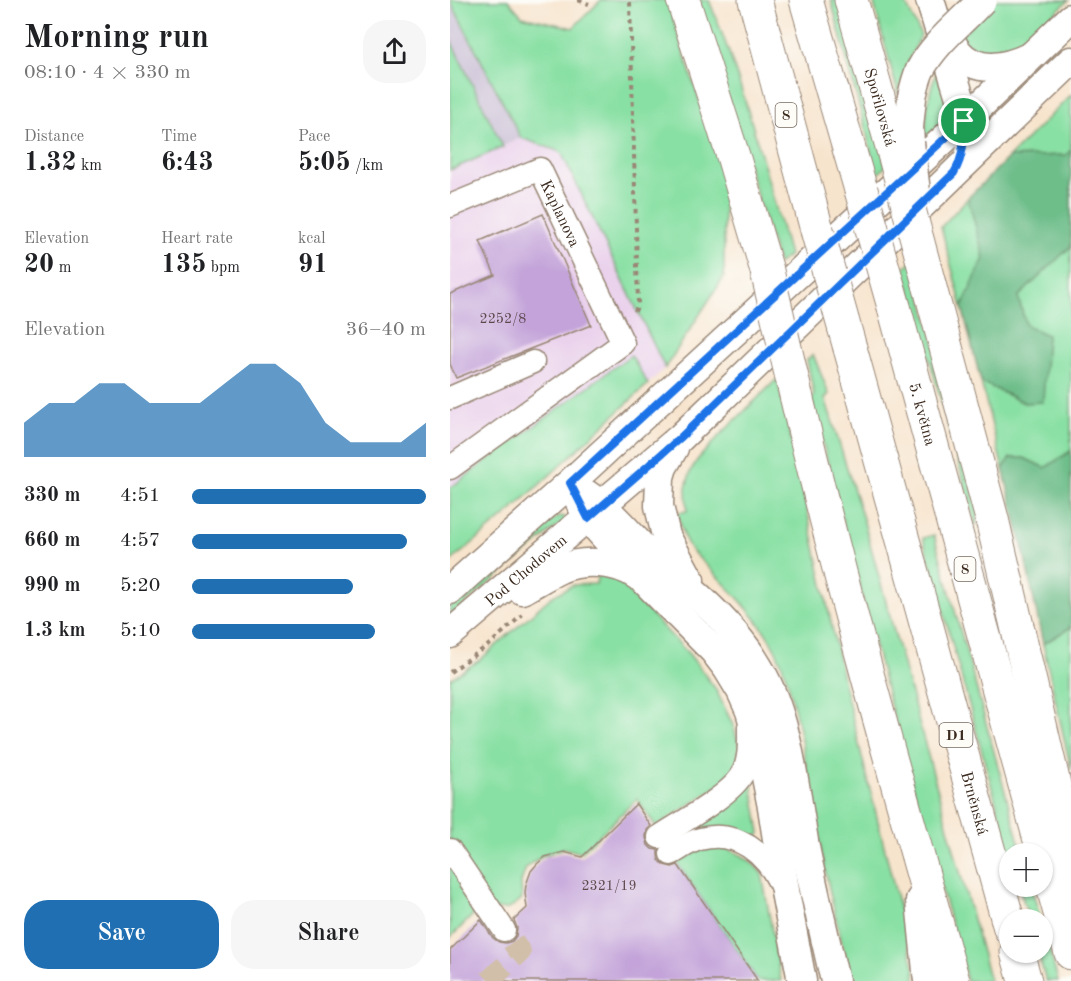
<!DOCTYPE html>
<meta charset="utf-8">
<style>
body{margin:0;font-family:"Old Standard TT",serif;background:#f6f6f6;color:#202124;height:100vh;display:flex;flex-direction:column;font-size:22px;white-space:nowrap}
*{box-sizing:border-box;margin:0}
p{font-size:20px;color:#757577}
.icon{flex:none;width:33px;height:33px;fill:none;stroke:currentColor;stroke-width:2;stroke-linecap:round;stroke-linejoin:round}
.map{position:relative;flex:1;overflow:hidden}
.sheet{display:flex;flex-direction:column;background:#fff;width:450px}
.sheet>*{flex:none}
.fabs{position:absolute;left:549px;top:843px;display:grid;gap:12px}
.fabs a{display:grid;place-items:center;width:54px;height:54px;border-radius:50%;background:#fff;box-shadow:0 2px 4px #0004;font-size:30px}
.pin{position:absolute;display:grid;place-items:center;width:51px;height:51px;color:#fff;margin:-26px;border:3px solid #fff;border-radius:50%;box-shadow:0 2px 6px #0007}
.round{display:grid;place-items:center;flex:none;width:63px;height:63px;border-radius:24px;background:#f6f6f6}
.overview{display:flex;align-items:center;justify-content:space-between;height:102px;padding:0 24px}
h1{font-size:33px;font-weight:800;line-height:45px}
.metrics{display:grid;grid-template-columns:repeat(3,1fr);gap:9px;height:102px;padding:6px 24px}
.metrics div{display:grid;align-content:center}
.metrics b{font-size:26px;font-weight:800}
.metrics small{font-size:16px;font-weight:400}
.metrics p{font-size:16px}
.chart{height:168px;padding:12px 24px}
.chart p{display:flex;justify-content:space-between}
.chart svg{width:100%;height:108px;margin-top:6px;fill:#1f6fb2;opacity:.7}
.primary-button{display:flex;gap:12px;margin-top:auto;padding:12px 24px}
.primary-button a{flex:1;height:69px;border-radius:24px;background:#1f6fb2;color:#fff;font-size:24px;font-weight:800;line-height:69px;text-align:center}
.primary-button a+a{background:#f6f6f6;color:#202124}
ul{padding:0 24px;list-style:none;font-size:20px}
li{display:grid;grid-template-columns:96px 72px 1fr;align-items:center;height:45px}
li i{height:15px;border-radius:8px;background:#1f6fb2}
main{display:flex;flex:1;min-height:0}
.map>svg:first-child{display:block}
</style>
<main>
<section class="sheet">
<div class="overview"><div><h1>Morning run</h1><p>08:10 · 4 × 330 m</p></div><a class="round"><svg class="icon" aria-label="share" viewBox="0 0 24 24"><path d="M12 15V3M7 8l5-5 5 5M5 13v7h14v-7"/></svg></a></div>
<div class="metrics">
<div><p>Distance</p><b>1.32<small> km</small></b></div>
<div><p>Time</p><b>6:43</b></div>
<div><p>Pace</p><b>5:05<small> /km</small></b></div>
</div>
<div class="metrics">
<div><p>Elevation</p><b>20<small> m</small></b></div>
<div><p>Heart rate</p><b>135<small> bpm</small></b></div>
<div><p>kcal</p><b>91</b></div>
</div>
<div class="chart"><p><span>Elevation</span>36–40 m</p>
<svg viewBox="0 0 160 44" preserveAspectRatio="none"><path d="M0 44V30L10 22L20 22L30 14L40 14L50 22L60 22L70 22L80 14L90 6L100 6L110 14L120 30L130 38L140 38L150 38L160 30V44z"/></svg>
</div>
<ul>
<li><b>330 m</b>4:51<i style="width:100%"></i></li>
<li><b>660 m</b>4:57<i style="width:92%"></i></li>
<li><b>990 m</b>5:20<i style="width:69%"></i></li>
<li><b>1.3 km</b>5:10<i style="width:78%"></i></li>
</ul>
<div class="primary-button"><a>Save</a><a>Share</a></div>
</section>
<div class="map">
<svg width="621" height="981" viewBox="0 0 621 981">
<rect width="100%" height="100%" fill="#fdfcf7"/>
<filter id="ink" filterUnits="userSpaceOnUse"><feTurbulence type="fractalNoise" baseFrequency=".0167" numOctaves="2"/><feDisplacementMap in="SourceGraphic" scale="12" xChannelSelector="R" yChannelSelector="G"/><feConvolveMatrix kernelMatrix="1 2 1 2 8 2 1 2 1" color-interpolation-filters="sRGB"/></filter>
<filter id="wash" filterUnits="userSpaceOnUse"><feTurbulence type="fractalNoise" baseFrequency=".008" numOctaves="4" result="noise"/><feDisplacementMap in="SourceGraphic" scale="24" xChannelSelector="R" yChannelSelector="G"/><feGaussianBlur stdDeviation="1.35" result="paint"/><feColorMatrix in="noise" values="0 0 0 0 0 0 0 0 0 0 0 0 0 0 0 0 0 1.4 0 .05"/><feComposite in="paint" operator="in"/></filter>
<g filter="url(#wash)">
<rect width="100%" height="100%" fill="#f7e4cd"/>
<path fill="#ead1ec" d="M71,138L111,152L215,368L198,384L181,356L0,488V170Z"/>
<path fill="#cabfd6" d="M0,1L71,138L0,170Z"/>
<g fill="#89e0a4" stroke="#628561" stroke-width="1.5">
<path d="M0,0H58L72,16L123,28L151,0H217L274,178V277L215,368L111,152L71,138Z"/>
<path d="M248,0H259C293,82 315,169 339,255L328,264Z"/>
<path d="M381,0H391L436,166L426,176L417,135Z"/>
<path d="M423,0H454L471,35L458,62L448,94Z"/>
<path d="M546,0H619L563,51L534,56L509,37Z"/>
<path d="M0,39L53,147L0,170Z"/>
<path d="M489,67C492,76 498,88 498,99C499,115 486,129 475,139C476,115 478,88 489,67Z"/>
<path d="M621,95V150L616,155L559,157Z"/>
<path d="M518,198L535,258L512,307L491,227Z"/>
<path d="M621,246V451L595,468L574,458H561L553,469L531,382L574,403L576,325L568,297Z"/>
<path d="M463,261L529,515L526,526L468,318L453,268Z"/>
<path d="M363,354L379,394L375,398L414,522L540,981H517L439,700L361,398L364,395L357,360Z"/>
<path d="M181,355L198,384L60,512L0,562V488Z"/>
<path d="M327,379L353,491L395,688L465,971V981H401C390,933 377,886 369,838C362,801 356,763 348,725C342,698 337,672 324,647C306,612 268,578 241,550L235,539L227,513L237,511L236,487L241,470L248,459L270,435Z"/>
<path d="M111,516L117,518L0,616V606L91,525Z"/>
<path d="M484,535L572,853H560L473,538Z"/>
<path d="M148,574L166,578L239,654L265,688L283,725L289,745L287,763L272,783L206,827L187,799L131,853L114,848L92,856L76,868L71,882L72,899L59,909L28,910L0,938V679L30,660L101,597L123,585L146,584Z"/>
<path d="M621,627V770L593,644Z"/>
<path d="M300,782L302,785L310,833L307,838L227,840Z"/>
<path d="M271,847C289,853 300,858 312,874L331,981H308L227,863L248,850Z"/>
<path d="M569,887H581L591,919H579Z"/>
<path d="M593,926L608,981H596L588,953L592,952Z"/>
</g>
<g fill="#6ebe8a" stroke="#547454" stroke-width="1.5">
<path d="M621,150V246L568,297L576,325L597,335L593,402L575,403L531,382L512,307L534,258L518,198L559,157L616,155Z"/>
<path d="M621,451V627L593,644L574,553L553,469L560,458H574L595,468Z"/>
</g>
<g id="blocks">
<g fill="#c3a3d9">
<path d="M93,214L141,325L6,378L0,364V294L45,275L30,241Z"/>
<path d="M186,804L201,826L197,830L196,837L198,845L202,849L208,850V855L209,860L214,865L222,867L228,865L308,981H0V950L31,920L43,938L49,942L56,943L62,941L66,936L67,928L64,920L77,908L75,893L76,885L81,871L87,864L95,857L114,852L132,857Z"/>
</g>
</g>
</g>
<g filter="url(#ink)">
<use href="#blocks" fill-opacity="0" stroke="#998776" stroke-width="1.5"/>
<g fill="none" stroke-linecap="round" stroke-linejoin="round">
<path stroke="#d1bfaa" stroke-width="22" stroke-dasharray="22 11" stroke-linecap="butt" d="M39,981L70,952L54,930"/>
<defs>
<g id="minor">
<path id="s1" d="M0,206L90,169L173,343L0,468"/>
<path d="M0,398L83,362"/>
<path d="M209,837C230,823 283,794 293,773C300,759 299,742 299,727"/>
<path d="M0,850L54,930"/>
<path d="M221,854C230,849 239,842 250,839C287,829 317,854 331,886"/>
</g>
<g id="major">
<path d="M480,0L511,101L514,134"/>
<path d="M496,31C500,38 503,46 508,52C526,74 556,68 579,57"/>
<path d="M460,143L459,127L462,97"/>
<path d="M224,448L213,467L210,477L209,506L216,536L240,580"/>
<path d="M136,494C163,512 182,538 205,560C220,573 235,585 250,598C272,618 294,642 309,668C340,719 345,793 356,852C365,895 375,938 385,981"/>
<path d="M129,500L138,518L153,535L196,582L264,651L277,668L291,691L300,711L309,742L322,807L336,897L352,981"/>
<path d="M0,590L120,483L514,121L621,18"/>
<path d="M72,590C85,583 97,575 110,569C133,559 167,561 188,576"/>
<path id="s2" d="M0,634L230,438L621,61"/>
<path d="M470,900L478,981"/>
</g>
<g id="highway">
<path d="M233,0L284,159L317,271"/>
<path d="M305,0L367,230"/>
<path d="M356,0L411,190"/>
<path id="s3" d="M401,0L445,157"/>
<path d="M479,284L542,519L614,827L621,893"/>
<path id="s4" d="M444,307L621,953"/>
<path id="s5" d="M400,348L560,928"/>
<path d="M346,395C392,592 448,786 503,981"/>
<path d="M567,952L575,981"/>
</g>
</defs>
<use href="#minor" stroke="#998776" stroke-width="25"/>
<use href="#major" stroke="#998776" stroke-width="31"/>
<use href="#highway" stroke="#998776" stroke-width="35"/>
<g stroke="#998776" stroke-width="4" stroke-dasharray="4.5 4.5" stroke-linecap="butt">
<path d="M128,0L139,4"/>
<path d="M180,2L188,304L184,314"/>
<path d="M0,672L40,644L72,615"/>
</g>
<use href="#minor" stroke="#fff" stroke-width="22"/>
<use href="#major" stroke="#fff" stroke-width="28"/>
<use href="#highway" stroke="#fff" stroke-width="33"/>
<defs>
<g id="major-bridge">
<path d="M462,97C464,88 466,79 470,70C485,42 511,23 532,0"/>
<path d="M460,143L466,192"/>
</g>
<g id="highway-bridge">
<path d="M445,157L479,284"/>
<path d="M411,190L444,307"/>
<path d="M367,230L400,348"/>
<path d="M317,271L346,395"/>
</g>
</defs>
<use href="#major-bridge" stroke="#998776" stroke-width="31" stroke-linecap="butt"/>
<use href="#highway-bridge" stroke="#998776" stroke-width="35" stroke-linecap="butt"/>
<use href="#major-bridge" stroke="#fff" stroke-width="28"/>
<use href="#highway-bridge" stroke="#fff" stroke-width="33"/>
</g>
</g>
<g fill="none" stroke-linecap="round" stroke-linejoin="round" filter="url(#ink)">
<defs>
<path id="route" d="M514,121C514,140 514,156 504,173L230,438L138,518L120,483Z"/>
</defs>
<use href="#route" stroke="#fff" stroke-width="12"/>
<use href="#route" stroke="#1a73e8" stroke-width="8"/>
</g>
<g text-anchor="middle" stroke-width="4.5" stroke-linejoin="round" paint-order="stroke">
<g font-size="14" fill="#5d484d">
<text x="53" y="323">2252/8</text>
<text x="159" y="890">2321/19</text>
</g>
<g fill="#fdfcf7" stroke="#75695f" stroke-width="1.5">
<rect x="325.5" y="103" width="21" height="24" rx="4.5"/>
<rect x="504.5" y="557" width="21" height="24" rx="4.5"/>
<rect x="489.5" y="723" width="33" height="24" rx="4.5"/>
</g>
<g font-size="15" font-weight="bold" fill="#3b2a1e">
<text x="336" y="120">8</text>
<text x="515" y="574">8</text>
<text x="506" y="740">D1</text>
</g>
<g font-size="16" fill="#3b2a1e" stroke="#fdfcf7">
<text dy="6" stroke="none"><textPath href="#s3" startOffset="111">Spořilovská</textPath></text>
<text dy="6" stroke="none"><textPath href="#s1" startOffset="146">Kaplanova</textPath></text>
<text dy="6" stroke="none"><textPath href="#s4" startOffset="111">5. května</textPath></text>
<text dy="6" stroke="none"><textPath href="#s2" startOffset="99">Pod Chodovem</textPath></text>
<text dy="6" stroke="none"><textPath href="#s5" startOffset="472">Brněnská</textPath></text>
</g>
</g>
</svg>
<div class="fabs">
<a>+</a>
<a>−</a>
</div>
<div class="pin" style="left:514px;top:121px;background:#1e9e55"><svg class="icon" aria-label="arrive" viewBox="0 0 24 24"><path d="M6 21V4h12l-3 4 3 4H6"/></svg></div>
</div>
</main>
